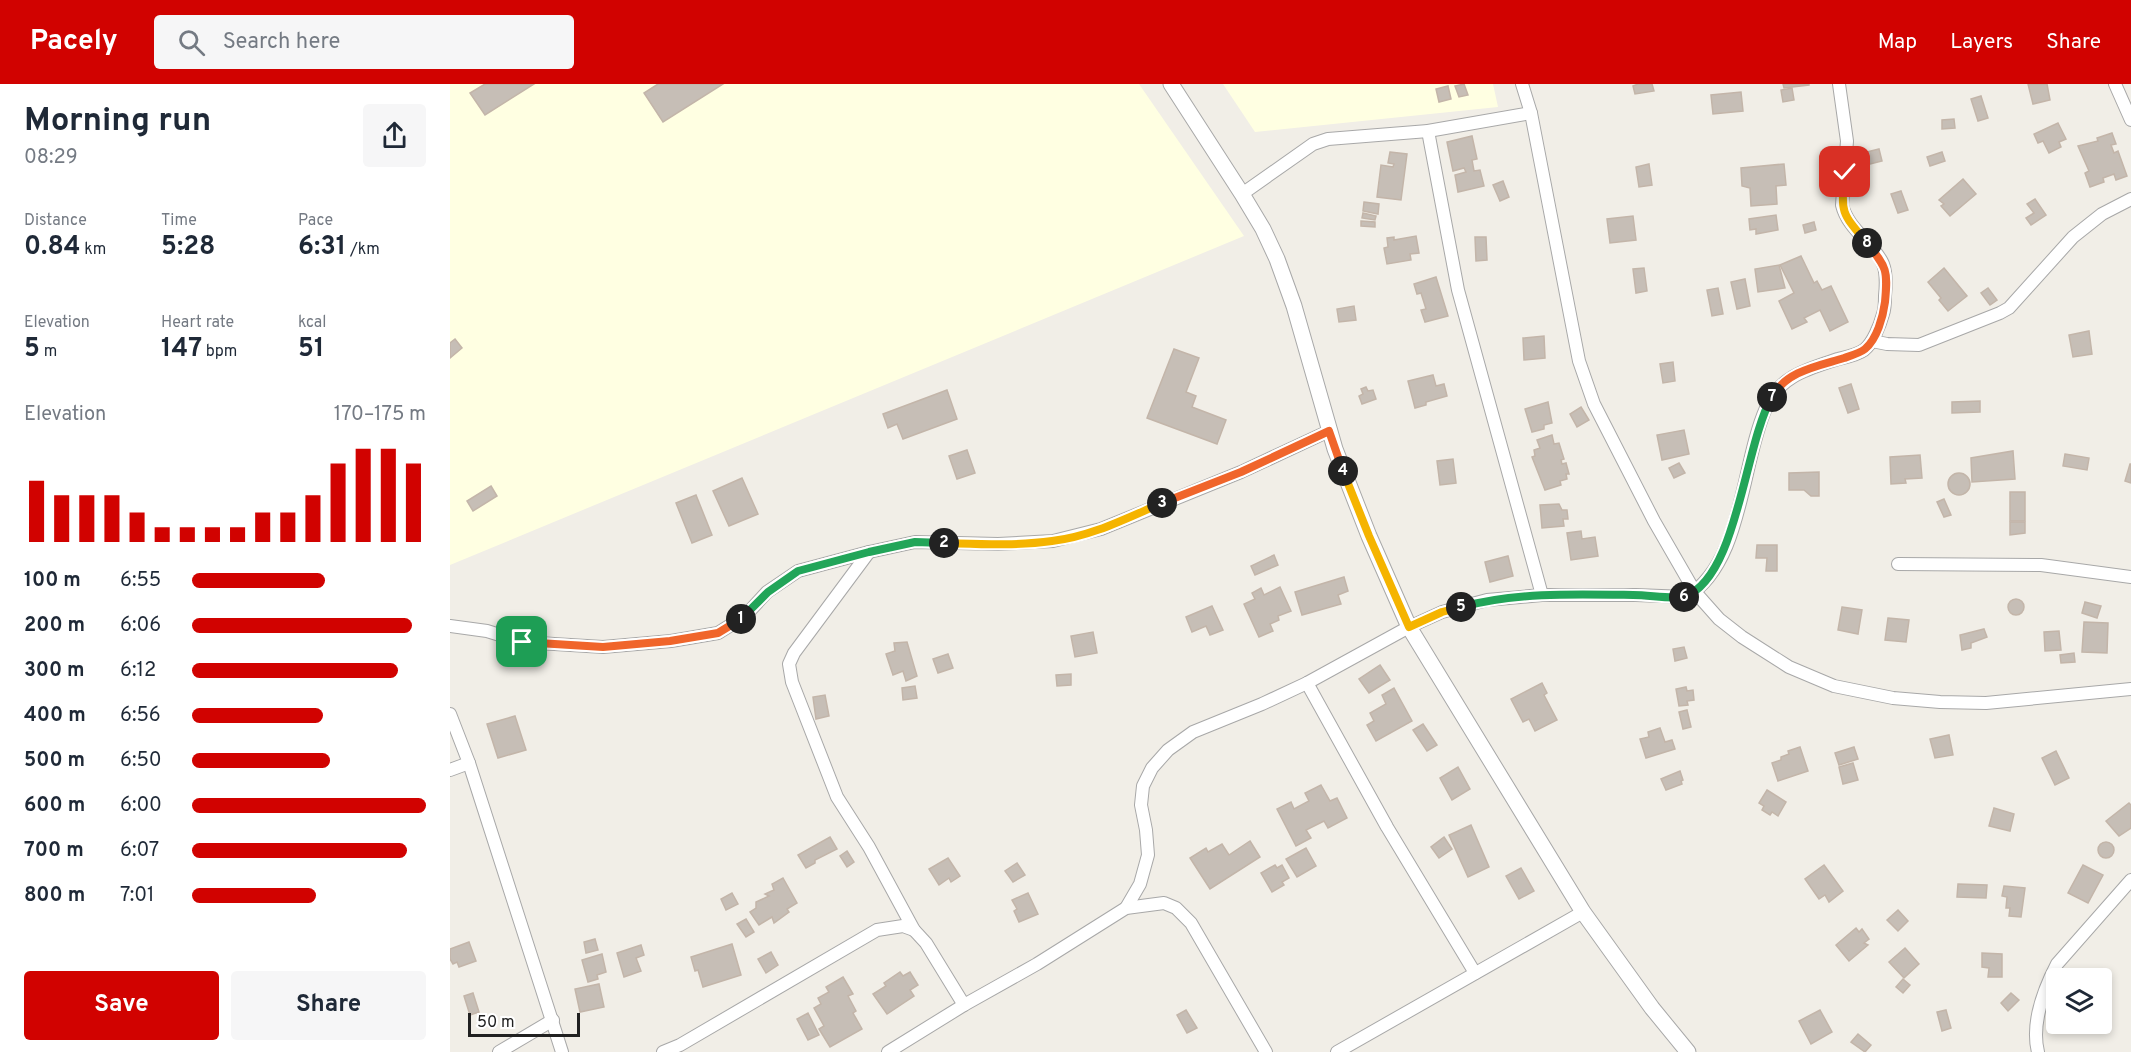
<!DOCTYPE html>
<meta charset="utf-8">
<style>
body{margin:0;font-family:Overpass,sans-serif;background:#f6f6f7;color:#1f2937;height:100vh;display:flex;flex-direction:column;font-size:22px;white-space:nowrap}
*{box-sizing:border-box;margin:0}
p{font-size:20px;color:#747a83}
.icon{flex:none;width:33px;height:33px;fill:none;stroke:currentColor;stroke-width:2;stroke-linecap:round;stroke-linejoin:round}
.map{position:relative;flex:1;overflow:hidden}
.details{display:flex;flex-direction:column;background:#fff;width:450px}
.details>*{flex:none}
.buttons{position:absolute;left:1596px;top:884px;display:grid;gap:12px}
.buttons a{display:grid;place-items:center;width:66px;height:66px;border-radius:6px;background:#fff;box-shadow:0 3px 9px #0003;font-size:30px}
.scale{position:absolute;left:18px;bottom:15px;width:112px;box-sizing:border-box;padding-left:6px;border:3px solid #212121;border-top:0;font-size:16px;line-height:21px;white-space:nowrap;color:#212121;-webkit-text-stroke:4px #fff;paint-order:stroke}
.pin{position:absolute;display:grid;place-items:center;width:51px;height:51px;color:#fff;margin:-26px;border-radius:12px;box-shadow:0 3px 9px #0006}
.km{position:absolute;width:30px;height:30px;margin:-15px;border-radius:50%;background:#222;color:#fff;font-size:16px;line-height:30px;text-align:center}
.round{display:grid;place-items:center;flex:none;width:63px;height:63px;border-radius:6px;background:#f6f6f7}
.head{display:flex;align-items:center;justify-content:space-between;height:102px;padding:0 24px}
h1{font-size:33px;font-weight:700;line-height:45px}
.stats{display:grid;grid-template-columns:repeat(3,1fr);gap:9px;height:102px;padding:6px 24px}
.stats div{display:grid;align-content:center}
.stats b{font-size:26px;font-weight:700}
.stats small{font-size:16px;font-weight:400}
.stats p{font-size:16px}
.chart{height:168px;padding:12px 24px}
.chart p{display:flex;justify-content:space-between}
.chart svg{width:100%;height:108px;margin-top:6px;stroke:#d10200;stroke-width:6}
.primary-button{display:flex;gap:12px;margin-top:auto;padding:12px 24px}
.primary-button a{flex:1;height:69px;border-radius:6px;background:#d10200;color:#fff;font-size:24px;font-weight:700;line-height:69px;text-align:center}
.primary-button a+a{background:#f6f6f7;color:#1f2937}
ul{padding:0 24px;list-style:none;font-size:20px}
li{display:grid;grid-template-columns:96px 72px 1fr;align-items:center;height:45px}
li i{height:15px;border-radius:8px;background:#d10200}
header{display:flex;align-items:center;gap:36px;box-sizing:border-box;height:84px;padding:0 30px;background:#d10200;color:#fff}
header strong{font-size:28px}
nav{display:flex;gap:33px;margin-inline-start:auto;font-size:21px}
.search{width:420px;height:54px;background:#f6f6f7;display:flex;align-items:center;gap:15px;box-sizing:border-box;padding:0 21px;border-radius:6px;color:#747a83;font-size:22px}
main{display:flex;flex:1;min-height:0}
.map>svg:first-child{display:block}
</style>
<header>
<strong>Pacely</strong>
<div class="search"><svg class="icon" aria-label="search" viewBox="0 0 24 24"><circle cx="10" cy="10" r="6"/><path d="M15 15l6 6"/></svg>Search here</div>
<nav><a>Map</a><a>Layers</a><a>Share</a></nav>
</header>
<main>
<section class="details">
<div class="head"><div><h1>Morning run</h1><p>08:29</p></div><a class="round"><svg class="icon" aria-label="share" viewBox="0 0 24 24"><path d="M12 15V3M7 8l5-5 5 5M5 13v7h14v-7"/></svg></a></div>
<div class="stats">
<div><p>Distance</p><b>0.84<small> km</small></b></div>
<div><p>Time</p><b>5:28</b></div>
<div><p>Pace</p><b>6:31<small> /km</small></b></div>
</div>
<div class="stats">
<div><p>Elevation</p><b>5<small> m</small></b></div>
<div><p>Heart rate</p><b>147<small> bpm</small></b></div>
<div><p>kcal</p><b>51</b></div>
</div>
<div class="chart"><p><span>Elevation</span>170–175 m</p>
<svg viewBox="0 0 160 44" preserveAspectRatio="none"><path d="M5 44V19M15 44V25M25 44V25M35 44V25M45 44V32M55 44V38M65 44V38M75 44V38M85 44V38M95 44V32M105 44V32M115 44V25M125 44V12M135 44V6M145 44V6M155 44V12"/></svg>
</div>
<ul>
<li><b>100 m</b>6:55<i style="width:57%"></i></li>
<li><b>200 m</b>6:06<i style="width:94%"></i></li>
<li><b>300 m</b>6:12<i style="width:88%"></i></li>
<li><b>400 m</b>6:56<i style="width:56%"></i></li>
<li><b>500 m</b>6:50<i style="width:59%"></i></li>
<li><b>600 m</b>6:00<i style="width:100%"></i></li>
<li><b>700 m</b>6:07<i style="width:92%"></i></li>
<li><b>800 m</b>7:01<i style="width:53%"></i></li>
</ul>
<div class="primary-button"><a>Save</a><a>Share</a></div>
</section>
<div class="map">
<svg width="1681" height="968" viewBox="0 0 1681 968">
<rect width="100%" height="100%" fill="#f1eee7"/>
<g fill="#ffffe2">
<path d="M0,0H689L794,152L0,481Z"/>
<path d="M773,0H1043L1048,23L805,48Z"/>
</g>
<g fill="#c6beb6" stroke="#c3b5a9" stroke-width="1.5">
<path d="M35,0H84L35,31L20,9Z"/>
<path d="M208,0H273L213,38L194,9Z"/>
<path d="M1014,0L1018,11L1009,13L1005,2Z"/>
<path d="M1188,0H1202L1204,7L1185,10L1183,2Z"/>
<path d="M1333,0H1359V1L1334,4Z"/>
<path d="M1578,0H1597L1600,16L1583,20Z"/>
<path d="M998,2L1001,15L989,18L986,5Z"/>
<path d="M1342,4L1344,16L1333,18L1331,6Z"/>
<path d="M1291,8L1293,27L1263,30L1261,11Z"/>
<path d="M1531,12L1538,34L1528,37L1521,15Z"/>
<path d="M1504,35L1505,44L1492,45V36Z"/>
<path d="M1608,39L1616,55L1609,58L1611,63L1599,69L1593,57L1588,59L1584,50Z"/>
<path d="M1662,49L1666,60L1661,61L1664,69L1668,67L1677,92L1666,96L1664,90L1653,94L1654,98L1640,103L1635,89L1639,87L1628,62L1648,57L1647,54Z"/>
<path d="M1022,52L1027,75L1022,76L1024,87L1030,86L1034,102L1008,108L1005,91L1016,88L1014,84L1003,87L997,58Z"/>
<path d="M1429,65L1432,77L1408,83L1405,71Z"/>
<path d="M940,68L957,70L951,116L927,113L931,81L943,83L944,80L938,79Z"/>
<path d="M1492,68L1495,77L1480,82L1477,73Z"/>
<path d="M1199,80L1202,101L1189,103L1186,83Z"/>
<path d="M1334,80L1336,101L1326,102L1327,120L1301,122L1300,104L1292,102L1291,84Z"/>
<path d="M1513,95L1526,110L1500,132L1491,122L1494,120L1489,116Z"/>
<path d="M1053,97L1059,113L1050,117L1043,101Z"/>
<path d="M1451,107L1458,126L1448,129L1441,110Z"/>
<path d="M1585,115L1596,131L1581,141L1576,134L1584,129L1577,120Z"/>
<path d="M914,118L929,120L928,130L913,127Z"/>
<path d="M913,129L926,132L925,136L912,134Z"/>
<path d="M1326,131L1328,146L1306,150V145L1300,146L1299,135Z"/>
<path d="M1183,132L1186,156L1160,159L1157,135Z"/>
<path d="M911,137L925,138V143L911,142Z"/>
<path d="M1364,138L1366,146L1355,149L1353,141Z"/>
<path d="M966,152L969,169L960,170L961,176L937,180L934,164L938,163L937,154L944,153V156Z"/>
<path d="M1025,153H1036L1037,176L1026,177Z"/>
<path d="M1351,172L1364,199L1367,197L1372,206L1381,202L1398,238L1380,247L1370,226L1354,234L1357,238L1342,245L1329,217L1344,209L1330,181Z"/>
<path d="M1329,181L1335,204L1308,208L1305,185Z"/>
<path d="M1194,184L1197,207L1186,209L1183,185Z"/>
<path d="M1494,184L1517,212L1498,227L1489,216L1491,214L1478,198Z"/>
<path d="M986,193L998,232L975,238L971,226L976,225L971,209L967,210L964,200Z"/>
<path d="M1295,195L1300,222L1287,225L1281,198Z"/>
<path d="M1268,204L1273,230L1262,232L1257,206Z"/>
<path d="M1538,204L1547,216L1540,221L1531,209Z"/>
<path d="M904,222L906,236L889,238L887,225Z"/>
<path d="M1639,247L1642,270L1623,273L1619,251Z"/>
<path d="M1094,252L1095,274L1074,276L1073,254Z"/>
<path d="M5,255L12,264L0,274V259Z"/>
<path d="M724,265L749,274L736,308L746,312L742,323L776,336L767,360L697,334Z"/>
<path d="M1223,278L1225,297L1213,299L1210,280Z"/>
<path d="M983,291L986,302L994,300L997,312L976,318V321L965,324L958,297Z"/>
<path d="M1401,300L1409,325L1398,329L1389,304Z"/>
<path d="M916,303L918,307L923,306L926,315L912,320L909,312L913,310L911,305Z"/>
<path d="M497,306L507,335L453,355L447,340L438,344L433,330Z"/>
<path d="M1530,317V328L1502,329V318Z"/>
<path d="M1098,318L1102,339L1094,341V345L1082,348L1075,325Z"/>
<path d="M1131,323L1139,336L1127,343L1120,330Z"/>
<path d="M1234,346L1239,370L1212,376L1207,351Z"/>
<path d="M1102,351L1104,360L1109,359L1114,375L1111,376L1112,380L1116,379L1119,390H1116L1117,395L1110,397L1111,401L1095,406L1082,373L1085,372L1084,366L1090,364L1087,356Z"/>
<path d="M517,366L525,389L507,395L499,372Z"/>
<path d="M1563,367L1565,395L1522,398L1521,374Z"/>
<path d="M1615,370L1639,374L1637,386L1613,382Z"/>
<path d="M1470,371L1472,394L1455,395L1456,399L1441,400L1440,373Z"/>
<path d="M1003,375L1006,399L990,401L987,377Z"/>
<path d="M1229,379L1235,389L1224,394L1219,384Z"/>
<path d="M1680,380H1681V399L1675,397Z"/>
<path d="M1369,388V412H1361L1354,406H1339V389Z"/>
<circle cx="1509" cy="400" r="11"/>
<path d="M292,394L308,430L279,442L263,407Z"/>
<path d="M41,402L47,412L23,427L17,417Z"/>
<rect x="1560" y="408" width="15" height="29"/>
<path d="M246,411L262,451L242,459L226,419Z"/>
<path d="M1494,415L1501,431L1494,433L1487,418Z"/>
<path d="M1109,420L1112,426H1117L1118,435H1113L1114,442L1092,444L1090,421Z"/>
<path d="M1560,438H1575V449L1560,451Z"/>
<path d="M1131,447L1132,455L1145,453L1148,472L1121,476L1117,449Z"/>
<path d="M1307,461H1327V487H1316L1317,474H1306Z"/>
<path d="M824,471L828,481L805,491L801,482Z"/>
<path d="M1058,472L1063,492L1040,498L1035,478Z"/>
<path d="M894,493L898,507L888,511L891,520L852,531L845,508Z"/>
<path d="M830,503L841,527L828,532L829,536L820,540L823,547L809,553L794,520L805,515L802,509L811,504L814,511Z"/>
<circle cx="1566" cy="523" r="8"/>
<path d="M1635,518L1651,522L1647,534L1632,529Z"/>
<path d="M762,522L773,546L760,551L756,542L742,548L736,533Z"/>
<path d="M1392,523L1412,526L1408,550L1388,546Z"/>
<path d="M1438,534L1459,536L1456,558L1435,556Z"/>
<path d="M1634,538L1658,539L1657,569L1632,568Z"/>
<path d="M1534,545L1537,553L1521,559V564L1512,566L1510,551Z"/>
<path d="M1609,547L1611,566L1595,567L1594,548Z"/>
<path d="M643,548L647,569L625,573L621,552Z"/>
<path d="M457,558L467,592L456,597L453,587L443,591L436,570L445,567L444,559Z"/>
<path d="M1234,563L1237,574L1225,577L1223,565Z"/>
<path d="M1624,569L1625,578L1611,579L1610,571Z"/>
<path d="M498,570L503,584L488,589L483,575Z"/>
<path d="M930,581L940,596L919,609L909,595Z"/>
<path d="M621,590V601L607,602L606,591Z"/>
<path d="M1092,599L1097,609L1094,611L1107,636L1085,647L1079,635L1073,638L1061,615Z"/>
<path d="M465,602L467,614L453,616L452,604Z"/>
<path d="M1236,603L1237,607L1243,606L1244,616L1237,617L1238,621L1229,622L1226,605Z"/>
<path d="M944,604L962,637L926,657L917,641L924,637L920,629L936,620L932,611Z"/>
<path d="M375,611L379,632L366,635L363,613Z"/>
<path d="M1237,626L1241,643L1233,645L1229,628Z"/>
<path d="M65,632L76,666L48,674L37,640Z"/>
<path d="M973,640L987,661L977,667L963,646Z"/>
<path d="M1210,644L1215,658L1222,656L1225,665L1196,674L1190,655L1199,653L1198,648Z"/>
<path d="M1499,651L1503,671L1485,674L1480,655Z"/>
<path d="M1350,663L1358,687L1328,697L1322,679L1331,676V673L1339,670L1338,667Z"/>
<path d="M1404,663L1408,675L1389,681L1385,669Z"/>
<path d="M1606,667L1619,694L1605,701L1592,674Z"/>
<path d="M1403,679L1408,696L1393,700L1389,683Z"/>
<path d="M1008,683L1020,705L1002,716L990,694Z"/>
<path d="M1230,687L1233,696L1231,697L1232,700L1216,706L1211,695Z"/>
<path d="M871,701L880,717L887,714L897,734L878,744L874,737L856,746L861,754L846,762L827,725L841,718L844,725L859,717L855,709Z"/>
<path d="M1317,706L1336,718L1328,732L1322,728L1320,731L1312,726L1314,722L1309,719Z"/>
<path d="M1679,719L1681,721V744L1669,752L1656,737Z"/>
<path d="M1544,724L1564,730L1560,747L1539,742Z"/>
<path d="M1021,741L1039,783L1018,793L999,751Z"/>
<path d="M380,753L387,765L365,776V779L356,784L348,771Z"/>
<path d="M994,753L1002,765L989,774L981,763Z"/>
<path d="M800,757L810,773L760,805L740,774L756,764L758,768L772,760L779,771Z"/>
<circle cx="1656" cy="766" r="8"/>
<path d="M856,764L866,782L847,793L836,775Z"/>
<path d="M397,767L404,778L397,783L390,772Z"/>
<path d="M498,774L510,792L501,798L499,794L489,801L479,785Z"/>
<path d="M567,779L575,791L563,798L555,787Z"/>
<path d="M825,781L827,784L832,781L839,794L832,798L834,801L822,808L811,789Z"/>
<path d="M1374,781L1393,807L1379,818L1375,811L1369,815L1355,795Z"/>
<path d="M1633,781L1653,791L1638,819L1618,809Z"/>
<path d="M1071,784L1084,807L1069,815L1056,792Z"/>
<path d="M333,794L347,819L337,825L339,828L324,839L322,833L309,841L300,828L306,824V818L319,812L315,810L324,806L322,800Z"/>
<path d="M1508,800L1537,801L1536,814L1507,813Z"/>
<path d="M1554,802L1575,804L1571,833L1559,832L1560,824H1556L1557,813L1552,812Z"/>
<path d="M282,809L288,820L276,826L271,815Z"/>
<path d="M578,809L588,830L569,838L564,827L567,825L562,816Z"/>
<path d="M1448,826L1458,837L1448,847L1437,836Z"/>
<path d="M296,835L304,848L296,853L287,840Z"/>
<path d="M1406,844L1409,848L1412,845L1419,855L1414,859L1418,861L1399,877L1386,861Z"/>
<path d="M145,855L148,866L136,869L134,858Z"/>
<path d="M19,858L26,877L9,883L7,878L3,880L0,875V865Z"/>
<path d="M282,860L291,891L253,903L248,886L245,887L241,873Z"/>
<path d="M191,861L194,871L186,874L191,887L174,893L167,869Z"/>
<path d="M1455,864L1469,880L1454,894L1439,878Z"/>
<path d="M321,868L328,881L316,889L308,875Z"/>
<path d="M1532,869L1552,870V893H1538L1539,884L1532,883Z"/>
<path d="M152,870L156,888L147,891L148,895L138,898L132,876Z"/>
<path d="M450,888L453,892L460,888L468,901L460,906L464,912L437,930L423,910L436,902L434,899Z"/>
<path d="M393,893L403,910L398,912L406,927L403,929L412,945L380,963L369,945L374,942L364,924L371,920L368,914L379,908L376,903Z"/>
<path d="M1453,895L1460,901L1453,909L1446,903Z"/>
<path d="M149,900L154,923L130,928L125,905Z"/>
<path d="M23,909L29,928L20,931L14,912Z"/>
<path d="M1561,909L1569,916L1558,927L1551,919Z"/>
<path d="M736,926L747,944L737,949L727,931Z"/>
<path d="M1370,926L1382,948L1361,960L1349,937Z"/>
<path d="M1496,926L1501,944L1492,947L1487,928Z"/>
<path d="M358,929L369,951L358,956L347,935Z"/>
<path d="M1408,950L1421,961L1415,968L1401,958Z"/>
</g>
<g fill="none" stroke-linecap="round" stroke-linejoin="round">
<defs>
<g id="minor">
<path d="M1072,0L1081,29L1129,277L1144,320L1204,437L1245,508L1269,535L1292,553L1339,583L1384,602L1443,614L1490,618L1536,619L1681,605"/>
<path d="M1665,0L1681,36"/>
<path d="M978,47L1008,206L1092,511"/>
<path d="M792,110L863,60L878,55L978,47L1081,29"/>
<path d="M1422,257L1437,260L1469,261L1550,229L1559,224L1623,153L1652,130L1681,115"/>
<path d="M419,468L344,569L339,580L342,598L387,713L419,763L464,846L476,859L514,921"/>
<path d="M1448,480L1591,481L1681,493"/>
<path d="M0,542L37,547L72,558L153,563L221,557L268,549L295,532L317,508L348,487L419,468L465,458L548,460L603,457L651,445L791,388L879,347"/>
<path d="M857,599L937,743L1025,889"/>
<path d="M0,630L19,679L112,968"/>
<path d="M0,686L19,679"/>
<path d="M676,824L690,800L698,771L696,746L691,721L693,702L702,684L718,666L743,648L812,620L857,599L959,543L992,528L1037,516L1092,511H1186L1236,513C1293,480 1291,380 1316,324C1329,292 1358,285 1388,275C1396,273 1407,271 1414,266C1423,259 1430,241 1433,230C1435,225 1435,218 1435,212C1436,202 1437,190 1433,180C1424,159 1398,146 1392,121L1397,57L1389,0"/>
<path d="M49,968L103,936"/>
<path d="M213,968L230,961L427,846L453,842L464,846"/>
<path d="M438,968L514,921L587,880L676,824L714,819L726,824L741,839L816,968"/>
<path d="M887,968L1133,828"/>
<path d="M1588,968C1581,940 1594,905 1607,880L1681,796"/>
</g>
<path id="tertiary" d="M721,0L792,110L813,145L827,175L844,222L885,365L919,452L959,543L1133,828L1202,924L1238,968"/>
</defs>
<use href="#minor" stroke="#a8a8a8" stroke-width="14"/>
<use href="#tertiary" stroke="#a8a8a8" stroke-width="17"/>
<use href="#minor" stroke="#fff" stroke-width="12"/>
<use href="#tertiary" stroke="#fff" stroke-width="15"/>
</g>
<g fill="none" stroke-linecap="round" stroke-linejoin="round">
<defs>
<path id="split-1" d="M72,558L153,563L220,557L268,549L291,535"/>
<path id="split-2" d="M291,535L318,508L348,487L419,468L465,458L494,459"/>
<path id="split-3" d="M494,459C530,460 566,462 602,457C640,453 677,434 712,419"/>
<path id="split-4" d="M712,419L791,388L879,347L893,387"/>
<path id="split-5" d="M893,387L919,452L959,543L992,528L1011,523"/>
<path id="split-6" d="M1011,523C1066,508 1126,510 1183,511C1200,511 1217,515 1234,513"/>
<path id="split-7" d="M1234,513C1288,494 1294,361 1322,313"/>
<path id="split-8" d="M1322,313C1336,287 1368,282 1394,274C1400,272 1410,269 1415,265C1427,255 1433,233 1435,218C1438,186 1437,184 1417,159"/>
<path id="split-9" d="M1395,88C1391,129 1390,127 1417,159"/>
</defs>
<use href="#split-1" stroke="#fff" stroke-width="12"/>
<use href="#split-2" stroke="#fff" stroke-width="12"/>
<use href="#split-3" stroke="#fff" stroke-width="12"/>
<use href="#split-4" stroke="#fff" stroke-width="12"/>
<use href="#split-5" stroke="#fff" stroke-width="12"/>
<use href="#split-6" stroke="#fff" stroke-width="12"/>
<use href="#split-7" stroke="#fff" stroke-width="12"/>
<use href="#split-8" stroke="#fff" stroke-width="12"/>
<use href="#split-9" stroke="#fff" stroke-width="12"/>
<use href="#split-1" stroke="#f0652b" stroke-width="8"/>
<use href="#split-2" stroke="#22a559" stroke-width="8"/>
<use href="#split-3" stroke="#f5b400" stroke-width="8"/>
<use href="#split-4" stroke="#f0652b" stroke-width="8"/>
<use href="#split-5" stroke="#f5b400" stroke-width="8"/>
<use href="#split-6" stroke="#22a559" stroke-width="8"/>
<use href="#split-7" stroke="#22a559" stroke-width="8"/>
<use href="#split-8" stroke="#f0652b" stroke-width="8"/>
<use href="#split-9" stroke="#f5b400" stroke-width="8"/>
</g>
</svg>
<div class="buttons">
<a><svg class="icon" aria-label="layers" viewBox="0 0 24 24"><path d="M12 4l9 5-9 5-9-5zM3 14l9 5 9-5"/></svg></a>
</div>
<div class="scale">50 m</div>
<div class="pin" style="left:72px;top:558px;background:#1e9e55"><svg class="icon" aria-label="arrive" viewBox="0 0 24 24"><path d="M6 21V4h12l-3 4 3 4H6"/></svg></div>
<div class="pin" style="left:1395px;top:88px;background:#d93025"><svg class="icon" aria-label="check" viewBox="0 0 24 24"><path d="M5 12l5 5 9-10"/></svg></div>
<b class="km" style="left:291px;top:535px">1</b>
<b class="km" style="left:494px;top:459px">2</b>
<b class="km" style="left:712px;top:419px">3</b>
<b class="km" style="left:893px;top:387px">4</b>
<b class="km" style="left:1011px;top:523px">5</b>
<b class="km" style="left:1234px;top:513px">6</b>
<b class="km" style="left:1322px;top:313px">7</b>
<b class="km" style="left:1417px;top:159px">8</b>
</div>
</main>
